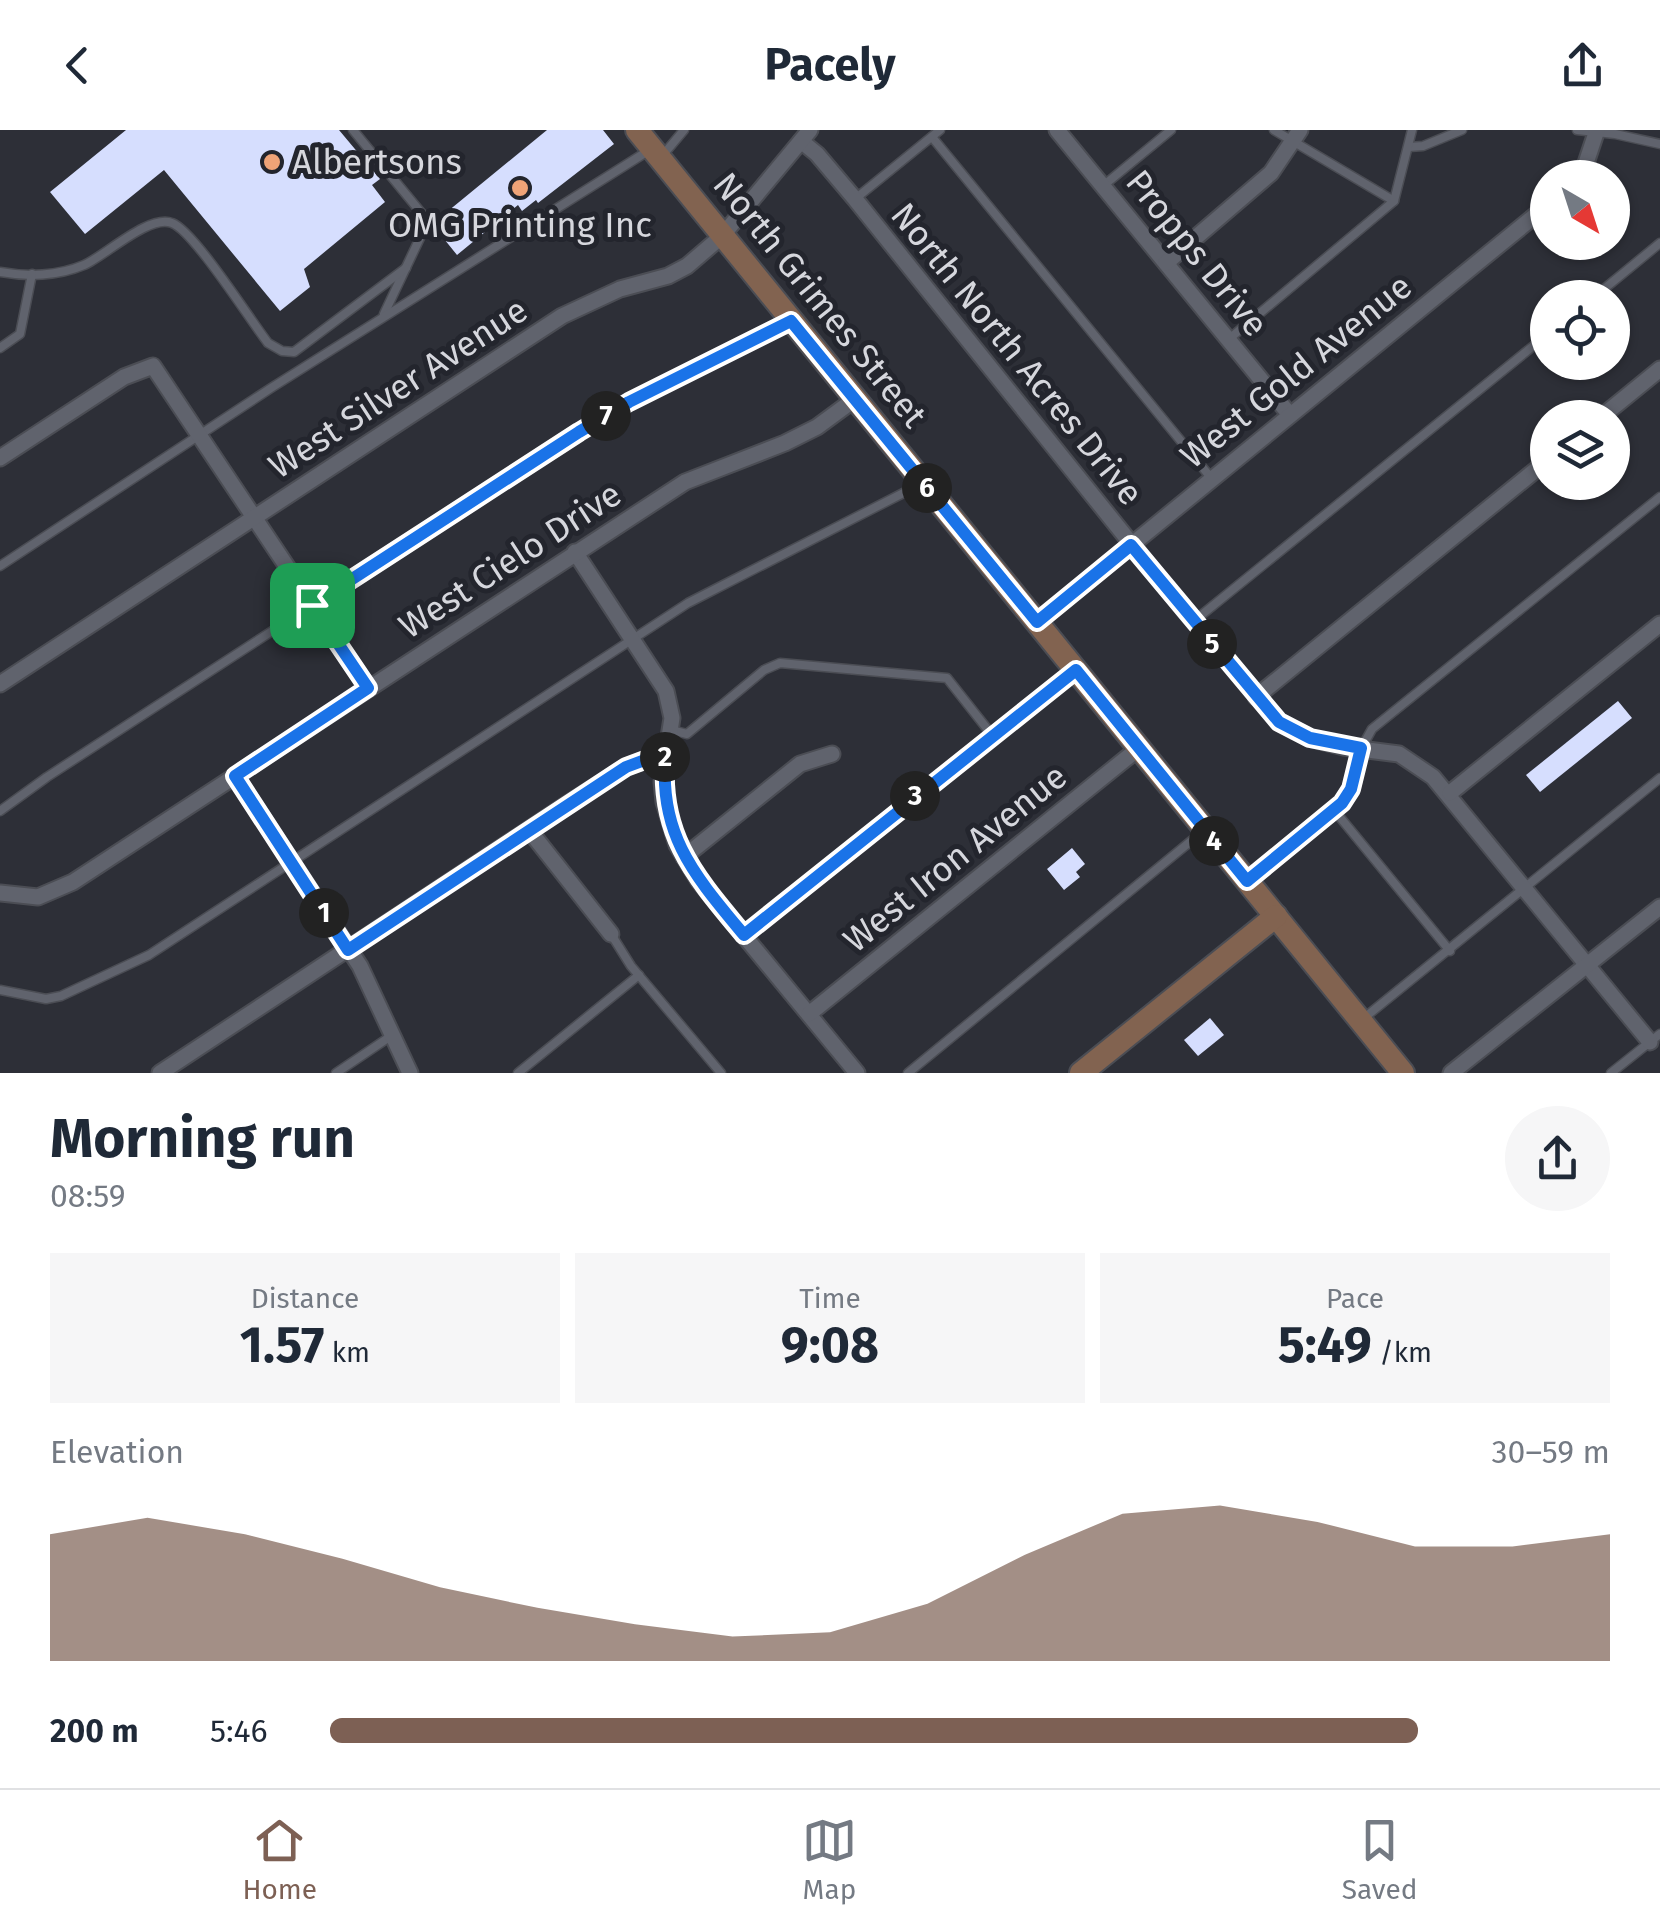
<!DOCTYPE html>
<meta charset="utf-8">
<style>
body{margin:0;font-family:"Fira Sans",sans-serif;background:#f6f6f7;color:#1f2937;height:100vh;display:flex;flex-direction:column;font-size:38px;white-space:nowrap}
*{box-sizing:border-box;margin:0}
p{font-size:32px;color:#747a83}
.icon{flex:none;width:55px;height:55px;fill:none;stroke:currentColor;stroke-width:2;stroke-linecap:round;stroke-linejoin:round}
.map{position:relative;height:943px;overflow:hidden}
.side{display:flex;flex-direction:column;background:#fff;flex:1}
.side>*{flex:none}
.needle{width:65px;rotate:141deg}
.controls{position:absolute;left:1530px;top:30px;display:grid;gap:20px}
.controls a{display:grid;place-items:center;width:100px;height:100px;border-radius:50%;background:#fff;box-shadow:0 2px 8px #0004;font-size:50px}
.pin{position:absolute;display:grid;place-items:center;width:85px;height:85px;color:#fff;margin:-42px;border-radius:20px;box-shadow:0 5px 15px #0006}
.km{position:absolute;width:50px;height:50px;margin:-25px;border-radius:50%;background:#222;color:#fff;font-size:28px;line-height:50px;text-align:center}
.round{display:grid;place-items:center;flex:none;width:105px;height:105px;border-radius:52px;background:#f6f6f7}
.summary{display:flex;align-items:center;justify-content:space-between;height:170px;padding:0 50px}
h1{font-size:55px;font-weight:700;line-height:75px}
.stats{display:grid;grid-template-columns:repeat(3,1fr);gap:15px;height:170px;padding:10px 50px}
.stats div{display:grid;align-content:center;border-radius:0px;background:#f6f6f7;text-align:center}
.stats b{font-size:50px;font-weight:700}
.stats small{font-size:28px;font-weight:400}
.stats p{font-size:28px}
.chart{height:280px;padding:20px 50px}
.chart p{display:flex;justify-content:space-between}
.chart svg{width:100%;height:180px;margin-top:10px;fill:#7d6054;opacity:.7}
ul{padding:0 50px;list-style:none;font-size:32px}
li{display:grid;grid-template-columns:160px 120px 1fr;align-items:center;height:75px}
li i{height:25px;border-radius:12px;background:#7d6054}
header{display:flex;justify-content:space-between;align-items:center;height:130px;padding:0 50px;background:#fff;font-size:45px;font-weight:700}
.tabs{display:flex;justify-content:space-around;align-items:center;height:140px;border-top:2px solid #e0e1e3;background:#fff;font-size:28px;color:#747a83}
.tabs a{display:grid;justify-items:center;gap:5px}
.tabs .current{color:#7d6054}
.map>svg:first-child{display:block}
</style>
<header><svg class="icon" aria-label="back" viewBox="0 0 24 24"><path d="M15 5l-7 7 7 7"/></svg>Pacely<svg class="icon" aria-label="share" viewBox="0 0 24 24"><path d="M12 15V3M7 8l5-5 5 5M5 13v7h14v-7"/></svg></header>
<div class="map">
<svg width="1660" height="943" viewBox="0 0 1660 943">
<rect width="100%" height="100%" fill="#2d2f37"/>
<g fill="#d6defe">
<path d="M126,0H339L380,49L372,55L385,72L304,139L310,157L280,181L164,40L85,104L50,62Z"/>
<path d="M547,0H603L614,14L538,73L536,70L522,81L518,75L457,125L436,99L446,91L442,86Z"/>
<path d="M1618,571L1632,588L1540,662L1526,645Z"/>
<path d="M1072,718L1085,734L1076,742L1080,747L1064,760L1047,739Z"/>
<path d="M1210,888L1224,905L1198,926L1184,910Z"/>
</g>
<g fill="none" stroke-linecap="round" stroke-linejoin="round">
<defs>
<g id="lane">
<path d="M353,0L428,91L384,184"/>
<path d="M1274,0L1394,71"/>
<path d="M1577,0L1615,4L1660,14"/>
<path d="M932,7L1212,349"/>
<path d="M1409,17L1423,16L1462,0"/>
<path d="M663,25L684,0"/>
<path d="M1103,56L1171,0"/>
<path d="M855,69L940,0"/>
<path d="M0,142C27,147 58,146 84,135C105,126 149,84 172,93C194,101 250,190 268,213L282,221L294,222L406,138"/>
<path d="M1593,168L1660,113"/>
<path d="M1229,209L1394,71L1412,0"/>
<path d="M0,218L20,204L32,144"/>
<path d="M0,436L271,258L648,21"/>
<path d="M1194,491L1548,204"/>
<path d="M671,600L687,604L764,540L780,533L947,548L992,605"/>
<path d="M1362,617L1372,599L1660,367"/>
<path d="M1334,680L1450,821"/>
<path d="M0,681L47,647L579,302L629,272L787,193"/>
<path d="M611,804L631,836L721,943"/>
<path d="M743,805L1072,543"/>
<path d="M0,860L46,869L61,866L149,825L688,473L919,355"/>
<path d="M1364,888L1660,648"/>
<path d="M336,943L394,904"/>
<path d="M518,943L639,845"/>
<path d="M908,943L1202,702"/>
<path d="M1611,943L1660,904"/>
</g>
<g id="street">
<path d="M1057,0L1290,285"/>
<path d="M801,11L817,24L855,69L1186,482L1279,591L1309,608L1344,617L1399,624L1433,647L1650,912"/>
<path d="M1576,48L1586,33L1597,0"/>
<path d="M1166,133L1271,43L1300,0"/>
<path d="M1600,288L1660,239"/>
<path d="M0,328L124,247L153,236L368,558"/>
<path d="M575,422L666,561L672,588L662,652L664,672L677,715L699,751L857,943"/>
<path d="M1037,492L1548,75"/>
<path d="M0,554L562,186L620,159L668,146L687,136L722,106L810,0"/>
<path d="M1256,567L1548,330"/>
<path d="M235,646L360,836L410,943"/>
<path d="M1450,663L1660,494"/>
<path d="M529,700L611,804"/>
<path d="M684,727L800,634L832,624"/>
<path d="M1247,751L1342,673L1351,659L1361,618"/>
<path d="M0,763L38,767L73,752L685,352L785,313L817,297L855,269"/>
<path d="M809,884L1139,618"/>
<path d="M160,943L566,675L626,637L666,622"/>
<path d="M1451,943L1660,777"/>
</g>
<g id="secondary">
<path d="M637,0L1403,943"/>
<path d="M1081,943L1276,786"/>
</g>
</defs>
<use href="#lane" stroke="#4b4d54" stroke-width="11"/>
<use href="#street" stroke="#4b4d54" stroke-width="19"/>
<use href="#secondary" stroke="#4b4d54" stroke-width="26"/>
<use href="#lane" stroke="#60636d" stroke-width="8"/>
<use href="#street" stroke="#60636d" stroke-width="15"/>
<use href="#secondary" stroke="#826350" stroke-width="22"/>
</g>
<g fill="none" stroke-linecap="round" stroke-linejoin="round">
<defs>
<path id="route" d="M791,191L1037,492L1131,415L1279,592L1310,608L1361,618L1351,659L1342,673L1247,751L1076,540L744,805C695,746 657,704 666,622L626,637L348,820L235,646L368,558L312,475L579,302L629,272Z"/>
</defs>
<use href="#route" stroke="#fff" stroke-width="20"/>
<use href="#route" stroke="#1a73e8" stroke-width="12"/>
</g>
<g fill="#efa377" stroke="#23252d" stroke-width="4">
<circle cx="272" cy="32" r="10"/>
<circle cx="520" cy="58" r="10"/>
</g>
<g text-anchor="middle" stroke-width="10" stroke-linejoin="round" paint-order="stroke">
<g font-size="35" fill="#d6d7dd" stroke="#23252d" text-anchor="start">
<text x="292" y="44">Albertsons</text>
<text x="520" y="107" text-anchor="middle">OMG Printing Inc</text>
</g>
<g font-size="35" fill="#d6d7dd" stroke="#23252d">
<text transform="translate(1197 123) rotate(51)" y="12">Propps Drive</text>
<text transform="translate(820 170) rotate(51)" y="12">North Grimes Street</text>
<text transform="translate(1017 224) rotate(51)" y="12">North North Acres Drive</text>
<text transform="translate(1296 241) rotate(-39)" y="12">West Gold Avenue</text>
<text transform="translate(398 258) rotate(-33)" y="12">West Silver Avenue</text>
<text transform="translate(510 430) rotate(-33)" y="12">West Cielo Drive</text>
<text transform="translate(955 728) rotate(-39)" y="12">West Iron Avenue</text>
</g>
</g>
</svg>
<div class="controls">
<a><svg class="needle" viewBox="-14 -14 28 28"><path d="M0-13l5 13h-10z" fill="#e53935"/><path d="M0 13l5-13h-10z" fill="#747a83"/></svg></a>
<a><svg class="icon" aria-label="locate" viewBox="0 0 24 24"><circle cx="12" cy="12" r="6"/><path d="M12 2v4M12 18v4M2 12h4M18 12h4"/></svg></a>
<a><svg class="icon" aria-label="layers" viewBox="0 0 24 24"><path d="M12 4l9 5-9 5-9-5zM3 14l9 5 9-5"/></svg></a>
</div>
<div class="pin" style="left:312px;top:475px;background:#1e9e55"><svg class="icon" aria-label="arrive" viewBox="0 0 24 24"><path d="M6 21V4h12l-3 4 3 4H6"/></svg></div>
<b class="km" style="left:324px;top:783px">1</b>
<b class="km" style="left:665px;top:627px">2</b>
<b class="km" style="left:915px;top:666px">3</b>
<b class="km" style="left:1214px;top:711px">4</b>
<b class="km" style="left:1212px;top:514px">5</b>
<b class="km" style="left:927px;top:358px">6</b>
<b class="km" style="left:606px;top:286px">7</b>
</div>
<section class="side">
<div class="summary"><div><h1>Morning run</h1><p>08:59</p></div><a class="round"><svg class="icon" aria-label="share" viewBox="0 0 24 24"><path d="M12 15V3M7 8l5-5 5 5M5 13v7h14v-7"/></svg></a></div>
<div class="stats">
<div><p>Distance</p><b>1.57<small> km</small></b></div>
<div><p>Time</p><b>9:08</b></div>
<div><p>Pace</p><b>5:49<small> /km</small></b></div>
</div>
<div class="chart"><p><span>Elevation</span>30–59 m</p>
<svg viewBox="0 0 160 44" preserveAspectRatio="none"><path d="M0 44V13L10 9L20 13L30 19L40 26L50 31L60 35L70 38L80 37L90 30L100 18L110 8L120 6L130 10L140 16L150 16L160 13V44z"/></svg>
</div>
<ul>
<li><b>200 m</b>5:46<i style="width:85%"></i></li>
</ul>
</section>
<nav class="tabs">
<a class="current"><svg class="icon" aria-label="home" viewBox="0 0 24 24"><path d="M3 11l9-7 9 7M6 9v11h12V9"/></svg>Home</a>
<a><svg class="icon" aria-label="map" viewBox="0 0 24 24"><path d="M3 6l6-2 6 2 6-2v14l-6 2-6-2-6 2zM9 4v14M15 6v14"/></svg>Map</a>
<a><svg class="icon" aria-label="saved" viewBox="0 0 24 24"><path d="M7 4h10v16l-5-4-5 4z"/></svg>Saved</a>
</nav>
